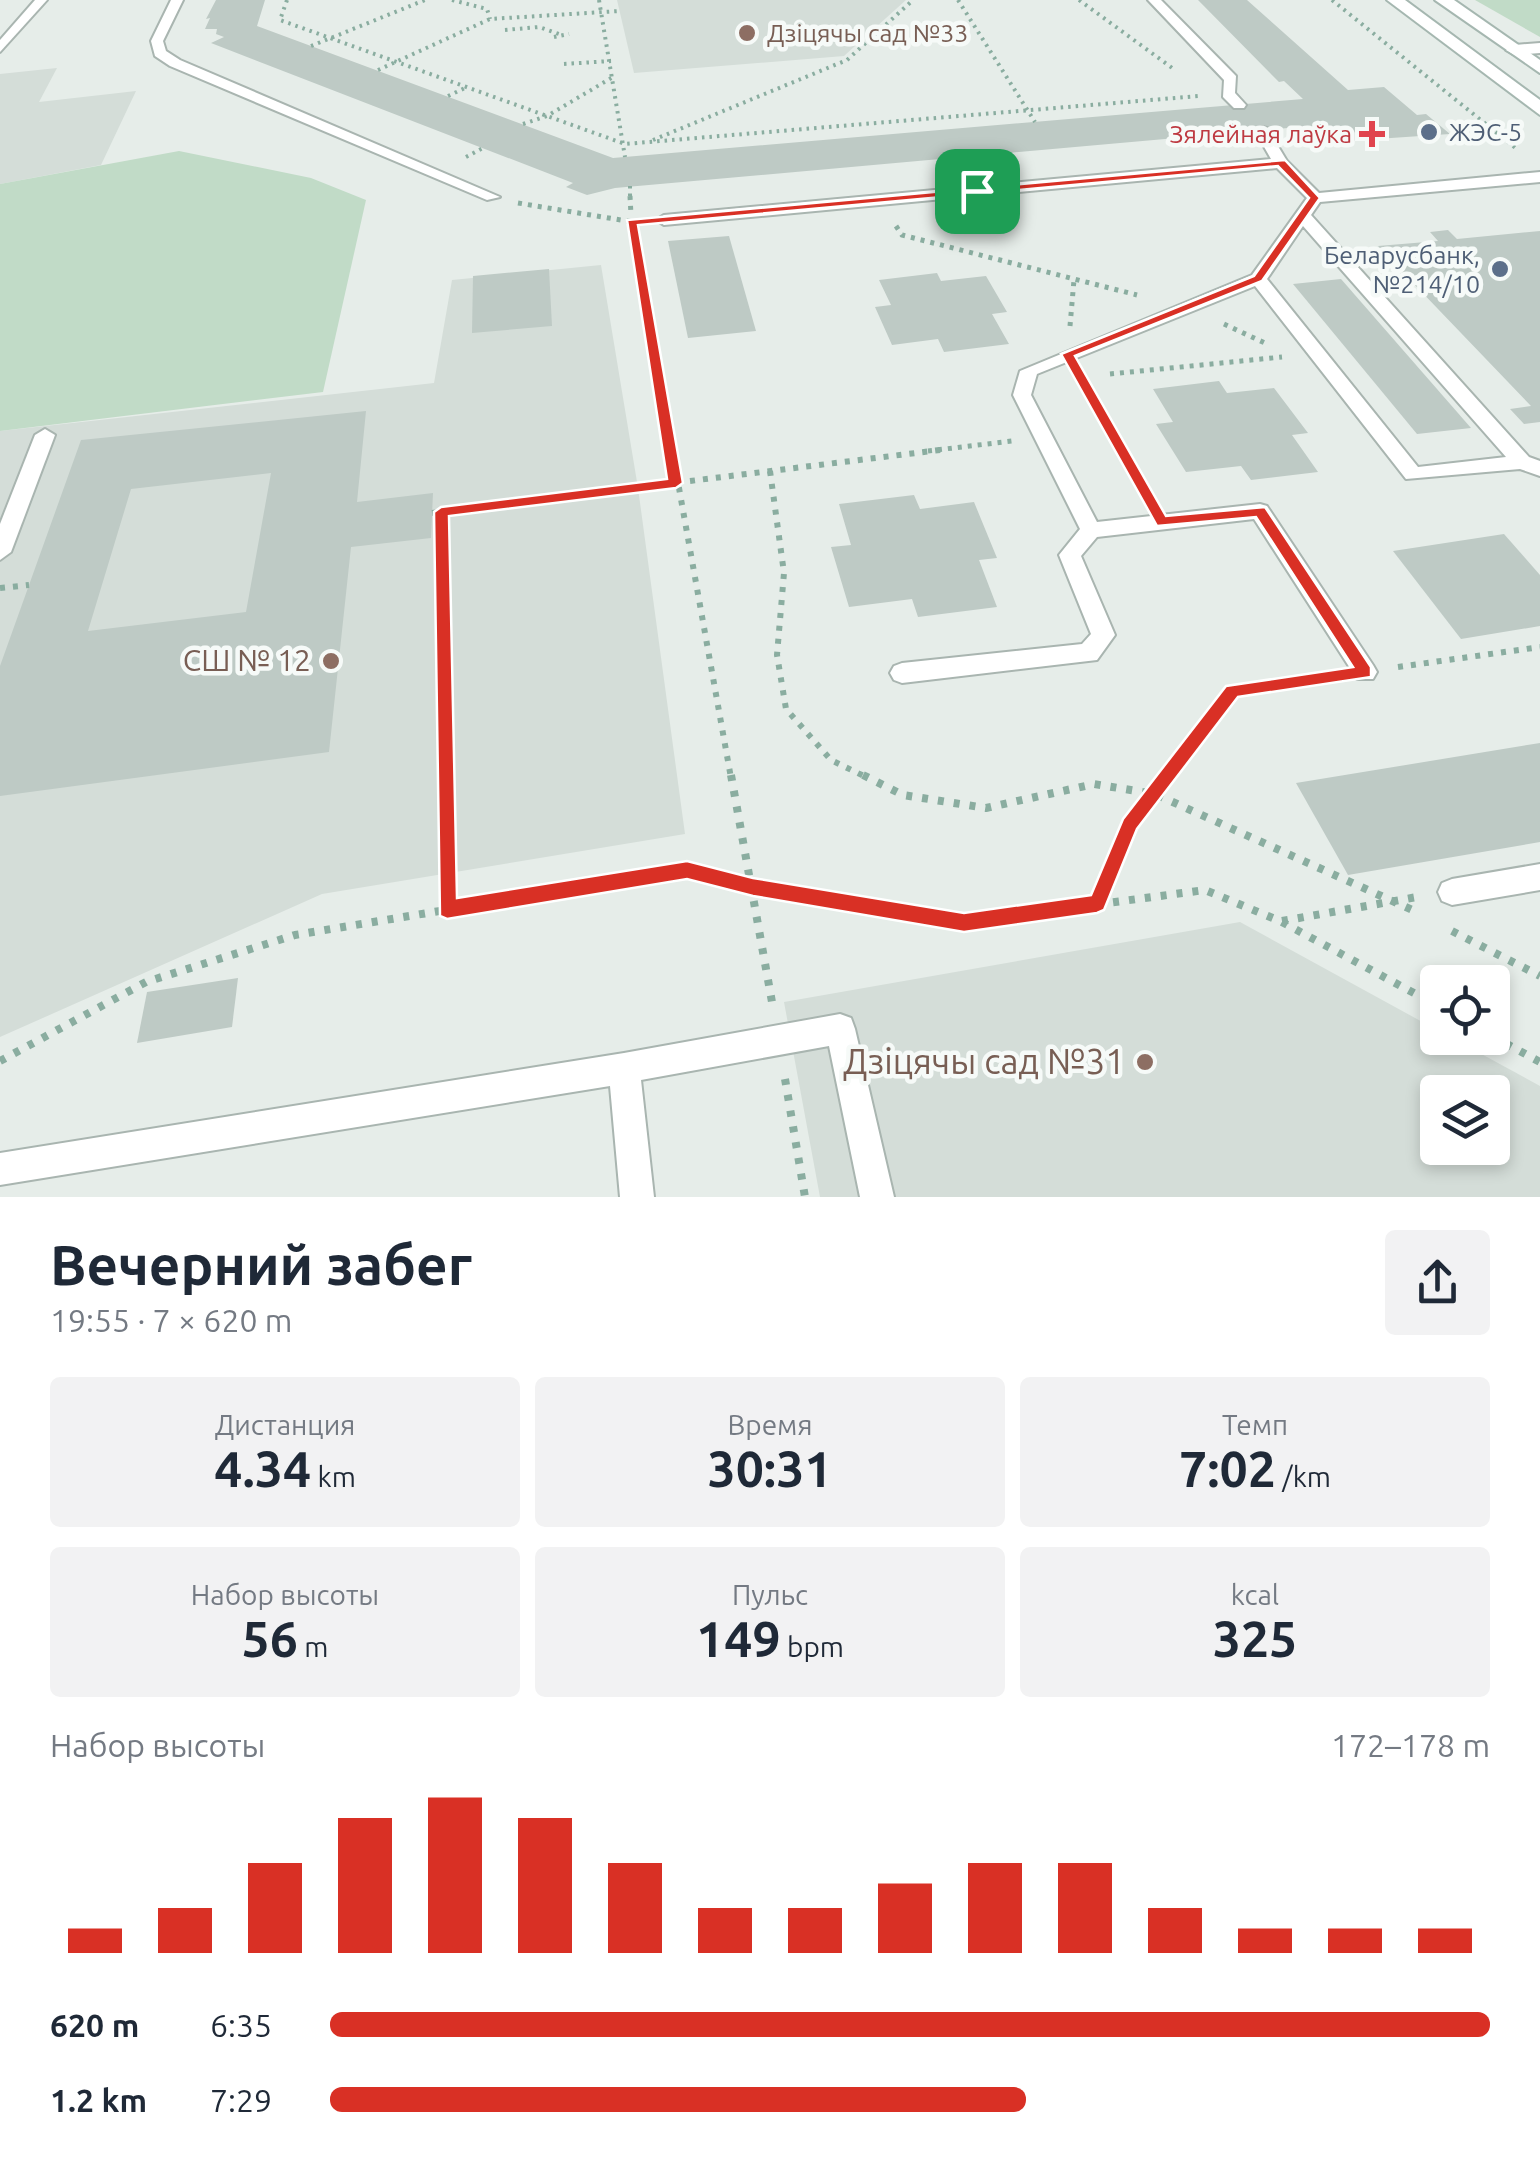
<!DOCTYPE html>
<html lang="ru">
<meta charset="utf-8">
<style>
body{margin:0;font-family:Ubuntu,sans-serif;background:#f2f2f3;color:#1f2937;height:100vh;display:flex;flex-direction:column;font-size:38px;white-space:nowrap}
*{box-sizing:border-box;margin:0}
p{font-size:32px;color:#747a83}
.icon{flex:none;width:55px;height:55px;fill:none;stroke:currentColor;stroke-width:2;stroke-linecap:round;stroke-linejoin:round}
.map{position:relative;height:1197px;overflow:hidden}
.drawer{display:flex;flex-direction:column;background:#fff;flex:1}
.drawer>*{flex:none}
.controls{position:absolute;left:1420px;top:965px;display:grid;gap:20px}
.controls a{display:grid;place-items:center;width:90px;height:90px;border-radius:10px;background:#fff;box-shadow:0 5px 15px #0003;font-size:50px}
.pin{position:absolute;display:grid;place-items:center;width:85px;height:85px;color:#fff;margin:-42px;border-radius:20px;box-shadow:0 5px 15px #0006}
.round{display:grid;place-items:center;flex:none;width:105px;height:105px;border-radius:10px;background:#f2f2f3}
.summary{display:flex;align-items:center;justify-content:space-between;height:170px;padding:0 50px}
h1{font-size:55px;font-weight:700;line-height:75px}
.stats{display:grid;grid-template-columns:repeat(3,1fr);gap:15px;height:170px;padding:10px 50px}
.stats div{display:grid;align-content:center;border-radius:10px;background:#f2f2f3;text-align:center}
.stats b{font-size:50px;font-weight:700}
.stats small{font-size:28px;font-weight:400}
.stats p{font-size:28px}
.chart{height:280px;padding:20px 50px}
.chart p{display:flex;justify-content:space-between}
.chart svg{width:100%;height:180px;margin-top:10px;stroke:#d93025;stroke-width:6}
ul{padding:0 50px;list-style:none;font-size:32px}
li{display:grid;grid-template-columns:160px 120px 1fr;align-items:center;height:75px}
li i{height:25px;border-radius:12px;background:#d93025}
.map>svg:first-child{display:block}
</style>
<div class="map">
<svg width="1540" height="1197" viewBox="0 0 1540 1197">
<rect width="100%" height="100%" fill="#e6ede9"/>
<g fill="#d4ddd8" fill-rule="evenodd">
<path d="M617,0H906L844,56L634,73Z"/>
<path d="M57,68L39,102L136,91L101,165L0,184V74Z"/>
<path d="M601,265L638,488L685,834L322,894L0,1037V431L434,383L452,280Z"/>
<path d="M1240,922L1437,1030L1438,1038H1452L1540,1086V1197H820L784,1002ZM1438,1092H1492V1148H1438Z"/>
</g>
<g fill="#c1dbc7">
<path d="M1475,0H1540V37Z"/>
<path d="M179,151L311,178L366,200L323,392L0,431V184Z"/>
</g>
<g fill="#becac5" fill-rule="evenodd">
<path d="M216,0H265L257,26L613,158L1303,99L1284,81L1279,82L1198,0H1247L1348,90L1384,87L1417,115L1426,114L1450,134L1332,142L1317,128H1288L615,188L587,195L566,187L573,183L211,43L224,37L216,34L217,29H205L210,18L206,19Z"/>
<path d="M1448,230L1457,239L1540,231V422L1524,424L1510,409L1531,406L1414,284L1399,286L1388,274L1403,273L1378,246L1438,241L1430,232Z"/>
<path d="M729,236L756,331L688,338L668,241Z"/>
<path d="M549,269L552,326L472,333L473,276Z"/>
<path d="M937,273L941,281L986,276L1007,312L992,314L1009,344L944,352L938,339L892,345L875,307L891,305L879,280Z"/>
<path d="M1341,279L1471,428L1417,434L1293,284Z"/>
<path d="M1219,381L1227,393L1274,388L1308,433L1292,435L1318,472L1251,480L1241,466L1186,472L1156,424L1173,422L1153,389Z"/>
<path d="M366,411L357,502L433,493L431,538L351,547L329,752L0,796V666L81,440ZM271,473L246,612L88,631L131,489Z"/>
<path d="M914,495L920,509L974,502L997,558L979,560L997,607L918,617L912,599L849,607L831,547L851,545L839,504Z"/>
<path d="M1504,534L1540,575V626L1461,639L1393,551Z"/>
<path d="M1540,743V842L1348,875L1296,783Z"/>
<path d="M238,978L232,1027L137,1043L147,992Z"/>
</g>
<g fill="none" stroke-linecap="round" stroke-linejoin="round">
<defs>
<g id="lane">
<path d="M35,0H47L0,52V40Z"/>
<path d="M171,0H183L163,41L166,51L180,60L500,197L487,200L170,66L155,56L151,41Z"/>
<path d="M1148,0H1161L1236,76L1235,93L1246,105L1244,108H1234L1223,97L1224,80Z"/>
<path d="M1262,127L1267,128L1287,161L1319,193L1540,172V182L1320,202L1311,215L1529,457L1540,461V476L1520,469L1406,479L1255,286L1037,374L1031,395L1097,522L1260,504L1267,506L1373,665L1377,672L1373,679H1357L1254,519L1097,537L1081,556L1115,635L1097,660L902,683L894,680L890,673L894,666L902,663L1082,644L1091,634L1059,555L1080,529L1013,395L1020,371L1252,275L1307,198L1277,168L664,225L656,220L664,215L1271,159L1255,131ZM1303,226L1506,457L1418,467L1267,279Z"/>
<path d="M45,429L55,435L11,552L0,560V524L35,435Z"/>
<path d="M1540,864V890L1452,905L1442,901L1438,892L1442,883L1452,879Z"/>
<path d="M840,1014L851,1018L855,1029L894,1197H860L829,1046L641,1080L654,1197H620L610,1086L0,1185V1153L624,1053Z"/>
</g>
<path id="street" d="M1540,43V53L1515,55L1506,50L1515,45Z"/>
<g id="secondary">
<path d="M1387,0H1405L1540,100V115Z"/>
<path d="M1435,0H1454L1540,60V73Z"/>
</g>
</defs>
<use href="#lane" stroke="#a9b5b0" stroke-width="4"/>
<use href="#street" stroke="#a9b5b0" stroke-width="4"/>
<use href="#secondary" stroke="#a5b7b0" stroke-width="4"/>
<g stroke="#8aada0" stroke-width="4" stroke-dasharray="2.5 5" stroke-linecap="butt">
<path d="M287,0L280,20L625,144L1199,96"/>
<path d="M452,0L487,9L490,19"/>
<path d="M599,0L625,157"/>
<path d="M958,0L1035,122"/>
<path d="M1079,0L1175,70"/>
<path d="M1332,0L1518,150"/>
<path d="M505,30L539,27L559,34"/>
<path d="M554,37L569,34"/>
<path d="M311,46L425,0"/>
<path d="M564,64L611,61"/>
<path d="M378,70L490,19L620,11"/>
<path d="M448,96L465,88"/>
<path d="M523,124L547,116L613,77"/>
<path d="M653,140L847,60L913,0"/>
<path d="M466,157L483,148"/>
<path d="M630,186V198"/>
</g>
<g stroke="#8aada0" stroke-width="5" stroke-dasharray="4 6" stroke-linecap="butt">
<path d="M630,196L631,215"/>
<path d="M518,203L633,222"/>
<path d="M896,226L902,235L1137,295"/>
<path d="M632,228L672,451"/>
<path d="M1224,324L1267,344"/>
<path d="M1070,326L1074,280"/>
<path d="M1110,374L1282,357"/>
<path d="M1082,379L1123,451"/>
<path d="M928,451L1012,441"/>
</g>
<g stroke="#8aada0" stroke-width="6" stroke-dasharray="5 8" stroke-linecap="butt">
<path d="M672,449L731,778"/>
<path d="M1121,449L1147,495"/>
<path d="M770,471L784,573L777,655L786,709L831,760L868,778"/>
<path d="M441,512L445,778"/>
<path d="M432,513L948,449"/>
<path d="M0,588L29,585"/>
<path d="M1398,667L1540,647"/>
<path d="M1165,778L1232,691L1326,677"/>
</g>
<g stroke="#8aada0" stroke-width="8" stroke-dasharray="6 10" stroke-linecap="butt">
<path d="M445,775L447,909"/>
<path d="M731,775L772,1002"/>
<path d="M863,775L903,795L986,808L1094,784L1155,794L1419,913"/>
<path d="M1098,902L1130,824L1167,775"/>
<path d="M1282,921L1417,897"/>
<path d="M1452,931L1540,976"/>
<path d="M1492,1036L1540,1062"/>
<path d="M0,1061L146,982L295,935L687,870L753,887L965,922L1205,890L1280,921L1438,1006"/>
<path d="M785,1079L805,1197"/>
</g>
<use href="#lane" fill="#fff" fill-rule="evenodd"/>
<use href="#street" fill="#fff" fill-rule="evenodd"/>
<use href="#secondary" fill="#fff" fill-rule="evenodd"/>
</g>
<path fill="#d93025" stroke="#fff" stroke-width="2.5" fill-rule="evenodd" d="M1285,160L1320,198L1262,281L1075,356L1166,516L1265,507L1371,667V677L1238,697L1137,829L1104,910L1097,913L964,932L753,896L687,879L447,919L440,916L434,512L441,507L667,479L627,220ZM1278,166L1309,198L1254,276L1061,354L1157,526L1256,517L1353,667L1226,686L1123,819L1091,895L964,913L753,878L687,861L457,898L449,516L676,488L683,483L638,225Z"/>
<g fill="#8d6e63" stroke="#f6faf8" stroke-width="4">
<circle cx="747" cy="33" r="10"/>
<circle cx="331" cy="661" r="10"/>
<circle cx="1145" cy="1062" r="10"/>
</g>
<g fill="#5c6f8a" stroke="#f6faf8" stroke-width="4">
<circle cx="1429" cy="132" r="10"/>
<circle cx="1500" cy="269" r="10"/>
</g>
<path fill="#e0444e" stroke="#f6faf8" stroke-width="4" d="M1367 119h10v10h10v10h-10v10h-10v-10h-10v-10h10z"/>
<g text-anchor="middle" stroke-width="9" stroke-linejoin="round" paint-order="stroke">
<g font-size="25" fill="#785e54" stroke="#f6faf8" text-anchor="start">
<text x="767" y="42">Дзіцячы сад №33</text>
</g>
<g font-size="25" fill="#4e5e75" stroke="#f6faf8" text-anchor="start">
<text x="1449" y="141">ЖЭС-5</text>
<text x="1480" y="264" text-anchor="end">Беларусбанк,<tspan x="1480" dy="29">№214/10</tspan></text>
</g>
<g font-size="25" fill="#be3a42" stroke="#f6faf8" text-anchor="end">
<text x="1352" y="143">Зялейная лаўка</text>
</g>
<g font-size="30" fill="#785e54" stroke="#f6faf8" text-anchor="end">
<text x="311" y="671">СШ № 12</text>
</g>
<g font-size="35" fill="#785e54" stroke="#f6faf8" text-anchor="end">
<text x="1125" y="1074">Дзіцячы сад №31</text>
</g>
</g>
</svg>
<div class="controls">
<a><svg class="icon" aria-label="locate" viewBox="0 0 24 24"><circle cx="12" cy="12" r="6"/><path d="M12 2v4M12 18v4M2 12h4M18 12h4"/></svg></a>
<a><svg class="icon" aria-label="layers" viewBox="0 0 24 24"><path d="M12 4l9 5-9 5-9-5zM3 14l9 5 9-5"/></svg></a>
</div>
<div class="pin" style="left:977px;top:191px;background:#1e9e55"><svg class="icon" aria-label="arrive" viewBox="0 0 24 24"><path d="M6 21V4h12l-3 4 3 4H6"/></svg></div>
</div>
<section class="drawer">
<div class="summary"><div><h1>Вечерний забег</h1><p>19:55 · 7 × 620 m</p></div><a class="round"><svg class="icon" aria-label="share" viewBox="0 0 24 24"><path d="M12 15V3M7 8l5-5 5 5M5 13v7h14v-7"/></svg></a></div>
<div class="stats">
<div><p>Дистанция</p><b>4.34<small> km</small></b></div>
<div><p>Время</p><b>30:31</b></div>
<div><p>Темп</p><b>7:02<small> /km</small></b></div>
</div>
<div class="stats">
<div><p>Набор высоты</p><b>56<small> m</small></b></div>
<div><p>Пульс</p><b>149<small> bpm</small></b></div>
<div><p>kcal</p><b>325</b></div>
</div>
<div class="chart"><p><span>Набор высоты</span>172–178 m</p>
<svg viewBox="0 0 160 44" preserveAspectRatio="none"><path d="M5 44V38M15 44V33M25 44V22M35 44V11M45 44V6M55 44V11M65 44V22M75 44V33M85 44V33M95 44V27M105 44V22M115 44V22M125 44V33M135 44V38M145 44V38M155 44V38"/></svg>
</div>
<ul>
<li><b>620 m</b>6:35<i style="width:100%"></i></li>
<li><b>1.2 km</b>7:29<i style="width:60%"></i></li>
</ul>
</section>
